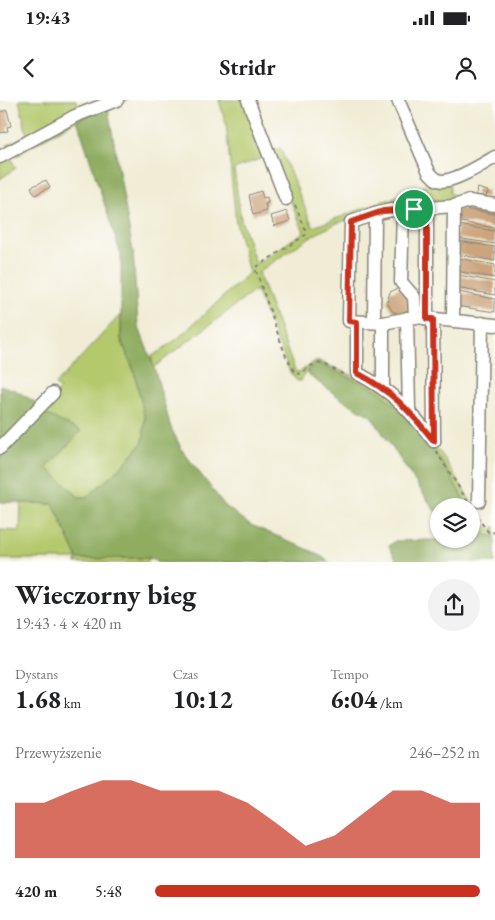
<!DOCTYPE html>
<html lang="pl">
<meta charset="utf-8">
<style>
body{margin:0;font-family:"EB Garamond",serif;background:#f2f2f2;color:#202124;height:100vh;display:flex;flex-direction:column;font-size:19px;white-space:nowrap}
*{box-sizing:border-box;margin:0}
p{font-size:16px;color:#757577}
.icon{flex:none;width:28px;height:28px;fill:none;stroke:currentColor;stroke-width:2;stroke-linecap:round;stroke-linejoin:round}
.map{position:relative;height:462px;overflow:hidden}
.side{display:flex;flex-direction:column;background:#fff;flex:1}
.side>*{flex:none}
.fabs{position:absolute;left:430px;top:398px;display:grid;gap:10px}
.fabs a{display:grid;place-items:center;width:50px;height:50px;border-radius:50%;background:#fff;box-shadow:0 1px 4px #0004;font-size:25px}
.pin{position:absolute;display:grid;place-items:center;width:42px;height:42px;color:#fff;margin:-21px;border:2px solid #fff;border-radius:50%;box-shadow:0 1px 5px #0007}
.round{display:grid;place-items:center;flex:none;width:52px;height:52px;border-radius:26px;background:#f2f2f2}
.overview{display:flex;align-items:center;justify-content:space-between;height:85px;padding:0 15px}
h1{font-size:28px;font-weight:700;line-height:38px}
.stats{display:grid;grid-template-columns:repeat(3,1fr);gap:8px;height:85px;padding:5px 15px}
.stats div{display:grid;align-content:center}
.stats b{font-size:25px;font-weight:700}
.stats small{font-size:14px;font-weight:400}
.stats p{font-size:14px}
.chart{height:140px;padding:10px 15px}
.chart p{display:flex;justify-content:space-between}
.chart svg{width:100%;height:90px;margin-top:5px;fill:#c8321e;opacity:.7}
ul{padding:0 15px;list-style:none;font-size:16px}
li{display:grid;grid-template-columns:80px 60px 1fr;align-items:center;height:38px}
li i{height:12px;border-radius:6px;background:#c8321e}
.status{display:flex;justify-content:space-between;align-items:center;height:35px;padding:0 25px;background:#fff;direction:ltr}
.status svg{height:14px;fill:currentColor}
header{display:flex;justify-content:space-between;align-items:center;height:65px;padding:0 15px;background:#fff;font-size:22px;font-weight:700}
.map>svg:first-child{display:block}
</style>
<div class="status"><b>19:43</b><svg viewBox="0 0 49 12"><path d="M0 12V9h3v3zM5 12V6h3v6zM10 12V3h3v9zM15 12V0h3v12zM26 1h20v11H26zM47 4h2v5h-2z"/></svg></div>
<header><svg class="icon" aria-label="back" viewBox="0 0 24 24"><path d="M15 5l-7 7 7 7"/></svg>Stridr<svg class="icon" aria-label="person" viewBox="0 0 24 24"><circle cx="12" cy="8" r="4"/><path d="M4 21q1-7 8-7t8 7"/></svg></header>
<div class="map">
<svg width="495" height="463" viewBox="0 0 495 463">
<rect width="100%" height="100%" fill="#fdfcf7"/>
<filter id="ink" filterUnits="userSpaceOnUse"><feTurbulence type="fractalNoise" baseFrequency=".02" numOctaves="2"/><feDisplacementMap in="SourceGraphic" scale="10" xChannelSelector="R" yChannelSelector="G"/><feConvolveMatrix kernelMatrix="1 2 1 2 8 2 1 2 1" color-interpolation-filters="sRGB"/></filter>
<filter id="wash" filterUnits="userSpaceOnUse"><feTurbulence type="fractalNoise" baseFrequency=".0096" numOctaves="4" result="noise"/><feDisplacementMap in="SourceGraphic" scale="20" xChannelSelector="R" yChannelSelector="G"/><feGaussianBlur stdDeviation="1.12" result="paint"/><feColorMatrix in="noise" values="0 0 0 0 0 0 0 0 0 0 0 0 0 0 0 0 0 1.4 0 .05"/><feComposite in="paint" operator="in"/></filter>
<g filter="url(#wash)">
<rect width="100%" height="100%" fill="#f0ecd5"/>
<g fill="#b4c86c" stroke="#687244">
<path d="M19,0H76L83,10L8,47L7,45L27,35Z"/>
<path d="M123,0H128L77,20L21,52V54L10,57L16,68L0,79V61L76,18Z"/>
<path d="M219,0H246L267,56L234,69L241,120L256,164L304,132L269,51L280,48L313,127L430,84L427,82L429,76L450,82V93L456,97V101L414,99L337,123L310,137L260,171L259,175L295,271L300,272L316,260L382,288L415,320L445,359L486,426L491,430L495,426V436C482,439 471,417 471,406H468L442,362L342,276L317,263L308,269L300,281H297L290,272L256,190L154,267L151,257L177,239L249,173L236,123L226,24Z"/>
<path d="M121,214V239L134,271L145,319L143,342L122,366L87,397H79L47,368L39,311L60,289L55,285Z"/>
<path d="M21,403L53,404L78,459L150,458L147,463H76L77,459H0V430L20,431Z"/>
</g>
<g fill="#8fac60" stroke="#56643e">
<path d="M108,8L133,152L138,225L154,267L171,328L182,350L225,406L251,425L314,452L330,462L158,463L150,458L78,459L53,404L0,402V352L39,311L81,331L47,368L79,397H87L122,366L143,342L145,319L134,271L121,239V155L77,20Z"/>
<path d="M317,263L380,291L413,323L442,362L468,406H439V417L371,316L343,300L307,274L308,269Z"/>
<path d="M0,285L15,290L38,304L0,342Z"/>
<path d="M471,412C477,422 482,439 495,436V462H398L389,446L395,441L471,439Z"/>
</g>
<g id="blocks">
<g fill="#cca47e">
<path d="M7,10L11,26L7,27L8,31L0,33V12Z"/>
<path d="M46,80L50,87L35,95L31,87Z"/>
<path d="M477,88L488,91L486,97L476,95Z"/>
<path d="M261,91L263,98L267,97L268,103L265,104L267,111L253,115L249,95Z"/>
<path d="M458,108L495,114V128L455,121Z"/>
<path d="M287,111L290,121L274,126L271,116Z"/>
<path d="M458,125L495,131V144L456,138Z"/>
<path d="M458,141L495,147V161L456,154Z"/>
<path d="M458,158L495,165V178L456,171Z"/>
<path d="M458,175L495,182V195L456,188Z"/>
<path d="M399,188L406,190L410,209L399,214L392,211L387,202L390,192Z"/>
<path d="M458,192L495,199V212L456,206Z"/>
</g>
</g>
</g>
<g filter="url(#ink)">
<use href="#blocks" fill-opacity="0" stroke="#868478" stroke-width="1"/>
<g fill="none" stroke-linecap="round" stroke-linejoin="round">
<defs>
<g id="minor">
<path d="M248,0L286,99"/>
<path d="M398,0L429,72C433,76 436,81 442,81C456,81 483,64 495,57"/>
<path d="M0,57L75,16L117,0"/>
<path d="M454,106L469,101L495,105"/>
<path d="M427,108L454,106L453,221"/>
<path d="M403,111L427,108V219"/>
<path d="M375,114L391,110L403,111L401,182L414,197L415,217"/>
<path d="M407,218L409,309"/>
<path d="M433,219L434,341"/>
<path d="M357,222V273C393,292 409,309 434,341"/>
<path d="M374,222L375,114L351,122L349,221L383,223L415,217L495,225"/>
<path d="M383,223V287"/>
<path d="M0,348L53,293"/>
<path d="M479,401L482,223"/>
</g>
</defs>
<use href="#minor" stroke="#868478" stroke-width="15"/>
<g stroke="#868478" stroke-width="2" stroke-dasharray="4 4" stroke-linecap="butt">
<path d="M295,105L307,134L255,168L285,254L295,273L301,274C322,254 324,267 347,276"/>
<path d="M436,351L468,402"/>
<path d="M472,410L489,433L495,432"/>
</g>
<use href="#minor" stroke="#fff" stroke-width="12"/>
</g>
</g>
<g fill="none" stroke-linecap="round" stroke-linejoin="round" filter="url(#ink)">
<defs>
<path id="route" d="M427,108V219H433L434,341C408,309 393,292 357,273V222L349,221L351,122L383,111Z"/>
</defs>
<use href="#route" stroke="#fff" stroke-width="10"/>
<use href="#route" stroke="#c8321e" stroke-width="6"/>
</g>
</svg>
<div class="fabs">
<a><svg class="icon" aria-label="layers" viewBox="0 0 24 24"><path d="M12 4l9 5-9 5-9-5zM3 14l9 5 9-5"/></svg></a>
</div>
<div class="pin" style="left:414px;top:109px;background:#1e9e55"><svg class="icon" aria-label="arrive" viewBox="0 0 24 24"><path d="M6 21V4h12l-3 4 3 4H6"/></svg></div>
</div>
<section class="side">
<div class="overview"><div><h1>Wieczorny bieg</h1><p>19:43 · 4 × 420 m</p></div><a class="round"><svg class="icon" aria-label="share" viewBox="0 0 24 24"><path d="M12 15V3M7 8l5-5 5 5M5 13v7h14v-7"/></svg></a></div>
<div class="stats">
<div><p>Dystans</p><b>1.68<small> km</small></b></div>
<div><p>Czas</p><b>10:12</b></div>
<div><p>Tempo</p><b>6:04<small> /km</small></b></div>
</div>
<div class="chart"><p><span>Przewyższenie</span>246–252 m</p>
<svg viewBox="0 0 160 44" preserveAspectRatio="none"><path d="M0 44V17L10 17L20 11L30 6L40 6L50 11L60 11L70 11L80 17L90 27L100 38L110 33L120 22L130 11L140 11L150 17L160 17V44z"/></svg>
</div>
<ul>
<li><b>420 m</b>5:48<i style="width:100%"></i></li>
</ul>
</section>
